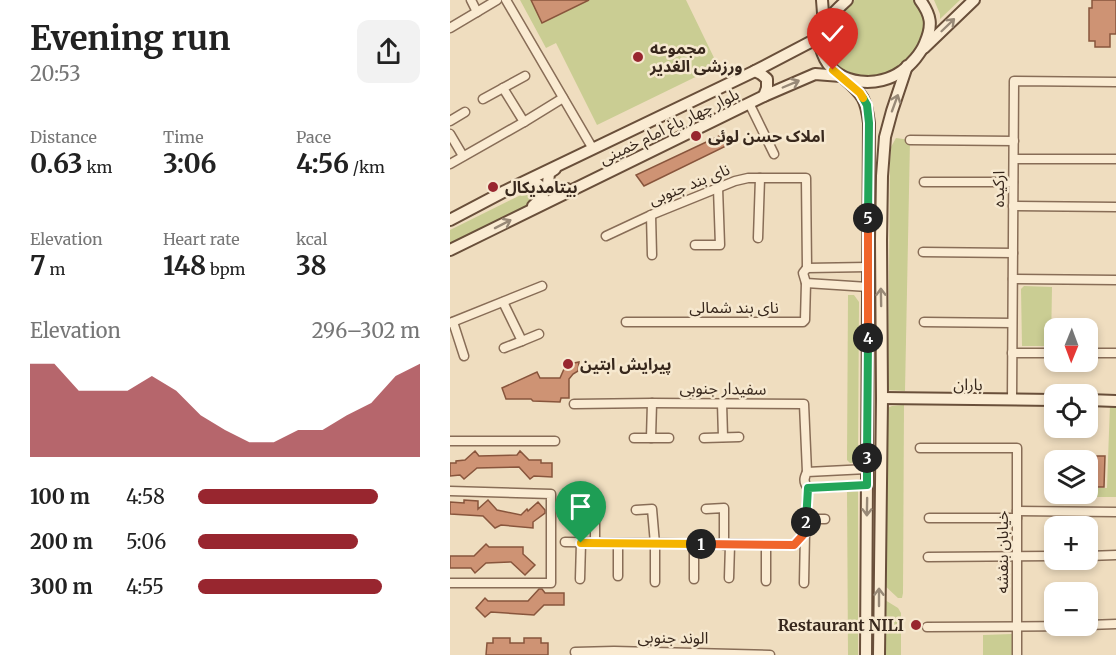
<!DOCTYPE html>
<meta charset="utf-8">
<style>
body{margin:0;font-family:Merriweather,"Noto Sans Arabic",serif;background:#f2f2f2;color:#222;height:100vh;display:flex;flex-direction:column;font-size:22px;white-space:nowrap}
*{box-sizing:border-box;margin:0}
p{font-size:20px;color:#767676}
.icon{flex:none;width:33px;height:33px;fill:none;stroke:currentColor;stroke-width:2;stroke-linecap:round;stroke-linejoin:round}
.map{position:relative;flex:1;overflow:hidden}
.details{display:flex;flex-direction:column;background:#fff;width:450px}
.details>*{flex:none}
.needle{width:39px;rotate:181deg}
.controls{position:absolute;left:594px;top:318px;display:grid;gap:12px}
.controls a{display:grid;place-items:center;width:54px;height:54px;border-radius:12px;background:#fff;box-shadow:0 3px 9px #0003;font-size:30px}
.pin{position:absolute;display:grid;place-items:center;width:51px;height:51px;color:#fff;margin:-62px -26px;border-radius:50% 50% 50% 0;rotate:-45deg;box-shadow:0 0 6px #0007}
.pin .icon{rotate:45deg}
.km{position:absolute;width:30px;height:30px;margin:-15px;border-radius:50%;background:#222;color:#fff;font-size:16px;line-height:30px;text-align:center}
.round{display:grid;place-items:center;flex:none;width:63px;height:63px;border-radius:12px;background:#f2f2f2}
.overview{display:flex;align-items:center;justify-content:space-between;height:102px;padding:0 30px}
h1{font-size:33px;font-weight:700;line-height:45px}
.figures{display:grid;grid-template-columns:repeat(3,1fr);gap:9px;height:102px;padding:6px 30px}
.figures div{display:grid;align-content:center}
.figures b{font-size:26px;font-weight:700}
.figures small{font-size:16px;font-weight:400}
.figures p{font-size:16px}
.chart{height:168px;padding:12px 30px}
.chart p{display:flex;justify-content:space-between}
.chart svg{width:100%;height:108px;margin-top:6px;fill:#98262f;opacity:.7}
ul{padding:0 30px;list-style:none;font-size:20px}
li{display:grid;grid-template-columns:96px 72px 1fr;align-items:center;height:45px}
li i{height:15px;border-radius:8px;background:#98262f}
main{display:flex;flex:1;min-height:0}
.map>svg:first-child{display:block}
</style>
<main>
<section class="details">
<div class="overview"><div><h1>Evening run</h1><p>20:53</p></div><a class="round"><svg class="icon" aria-label="share" viewBox="0 0 24 24"><path d="M12 15V3M7 8l5-5 5 5M5 13v7h14v-7"/></svg></a></div>
<div class="figures">
<div><p>Distance</p><b>0.63<small> km</small></b></div>
<div><p>Time</p><b>3:06</b></div>
<div><p>Pace</p><b>4:56<small> /km</small></b></div>
</div>
<div class="figures">
<div><p>Elevation</p><b>7<small> m</small></b></div>
<div><p>Heart rate</p><b>148<small> bpm</small></b></div>
<div><p>kcal</p><b>38</b></div>
</div>
<div class="chart"><p><span>Elevation</span>296–302 m</p>
<svg viewBox="0 0 160 44" preserveAspectRatio="none"><path d="M0 44V6L10 6L20 17L30 17L40 17L50 11L60 17L70 27L80 33L90 38L100 38L110 33L120 33L130 27L140 22L150 11L160 6V44z"/></svg>
</div>
<ul>
<li><b>100 m</b>4:58<i style="width:81%"></i></li>
<li><b>200 m</b>5:06<i style="width:72%"></i></li>
<li><b>300 m</b>4:55<i style="width:83%"></i></li>
</ul>
</section>
<div class="map">
<svg width="666" height="655" viewBox="0 0 666 655">
<rect width="100%" height="100%" fill="#efddbf"/>
<g fill="#cacd93">
<path d="M70,0H236L268,66L147,125L106,43L96,48Z"/>
<path d="M405,0H463C476,14 477,25 469,42C465,51 459,58 452,64C402,104 337,46 405,0Z"/>
<path d="M484,0H510L490,19V14Z"/>
<path d="M446,138L460,140L455,391L438,390L440,161L441,147Z"/>
<path d="M88,189L90,192L85,202L0,244V230L81,190Z"/>
<path d="M574,286L602,287L601,346H572L571,289Z"/>
<path d="M398,295H404L409,302L408,462L400,463L397,460Z"/>
<path d="M660,404H666V497H596L597,490L604,489V494H638V488H657Z"/>
<path d="M454,405L453,593L452,598H448L433,584L437,408L442,406Z"/>
<path d="M408,489V655H398L397,490Z"/>
<path d="M435,600L448,608L451,613V655H434Z"/>
<path d="M562,634V655H533V635Z"/>
</g>
<g fill="#ce9374" stroke="#88553c" stroke-width="1.5">
<path d="M81,0H139L92,23Z"/>
<path d="M642,0H666V34H660V47H645V41H639V8H642Z"/>
<path d="M269,136L276,146L194,186L186,175Z"/>
<path d="M129,362L128,371L123,374L119,379V398H111L110,402L83,401L81,399H56L52,388L87,372L90,378H110L114,369L124,363Z"/>
<path d="M25,451L29,456L67,455L70,451L79,460H91V463H102V477L84,476L80,479L69,467L27,468L14,479L10,475L0,476V463H6V461L15,460Z"/>
<path d="M638,456H655L654,487H638Z"/>
<path d="M14,500L28,501V509L38,500L47,510L71,515L77,509L78,511L88,502L95,510V513L83,522V528L51,525L45,528L33,516L0,514V502L14,503Z"/>
<path d="M36,544L39,547H73V554L85,565L75,575L61,562L36,563L25,573L21,568H0V556H24Z"/>
<path d="M89,589H92L95,593H114V605H94L84,615L41,612L35,617L26,608L35,598L38,601H78Z"/>
<path d="M43,638H60V643H74V638H91V643H98V655H36L37,643H43Z"/>
</g>
<g fill="none" stroke-linecap="round" stroke-linejoin="round">
<defs>
<g id="street">
<path d="M21,0L27,12"/>
<path d="M56,0L143,149"/>
<path d="M0,28L47,0"/>
<path d="M53,88L74,122"/>
<path d="M33,99L75,76"/>
<path d="M299,103L324,154"/>
<path d="M0,121L15,112"/>
<path d="M0,134L13,156"/>
<path d="M460,140L564,141"/>
<path d="M564,159H666"/>
<path d="M0,164L74,122L113,98"/>
<path d="M474,182H563"/>
<path d="M563,206L666,207"/>
<path d="M201,215L202,255"/>
<path d="M156,236L201,215L285,181L298,178H356L357,268"/>
<path d="M308,238L310,178"/>
<path d="M245,245H270L268,188"/>
<path d="M473,252L563,253"/>
<path d="M563,279L666,280"/>
<path d="M418,287L356,283L353,273L357,268L418,267"/>
<path d="M53,302L72,341L54,348"/>
<path d="M3,322L14,356"/>
<path d="M176,322H353L355,320L356,283"/>
<path d="M474,322L562,323"/>
<path d="M0,323L92,286"/>
<path d="M72,341L89,334"/>
<path d="M562,353H604"/>
<path d="M638,353H666"/>
<path d="M562,400L564,81L666,82"/>
<path d="M272,403L273,437"/>
<path d="M124,404L202,403L354,404L357,472"/>
<path d="M184,438H219"/>
<path d="M201,438L202,403"/>
<path d="M254,438L289,437"/>
<path d="M0,441H105"/>
<path d="M470,448H567V655"/>
<path d="M417,469L357,472C354,478 353,482 358,488L417,485"/>
<path d="M0,491L101,494V583H0"/>
<path d="M256,509L274,508V545"/>
<path d="M186,510L202,509L205,544V582"/>
<path d="M567,511L666,512"/>
<path d="M479,518H567"/>
<path d="M356,519H375"/>
<path d="M115,542L344,545L355,533L358,488"/>
<path d="M145,543V512"/>
<path d="M638,556L666,555"/>
<path d="M478,557L604,556"/>
<path d="M168,576V544"/>
<path d="M279,578L280,545"/>
<path d="M130,579L131,543"/>
<path d="M244,579V544"/>
<path d="M316,581V545"/>
<path d="M354,583L355,533"/>
<path d="M638,625L666,624"/>
<path d="M477,627L629,626"/>
<path d="M125,652L164,651L320,655"/>
</g>
<g id="secondary">
<path d="M372,0L374,26"/>
<path d="M397,0C386,10 373,22 370,37C369,44 372,53 375,59C389,86 429,88 452,71C461,65 471,53 475,43C483,25 481,15 470,0"/>
<path d="M474,48L524,0"/>
<path d="M305,71L311,74L317,79V88L314,96"/>
<path d="M395,79C413,95 416,99 419,123L416,655"/>
<path d="M105,169L99,173L98,184C103,192 109,191 117,189"/>
<path d="M75,183C81,180 88,183 92,188L93,197L83,206"/>
<path d="M0,220L55,191L305,71L370,37"/>
<path d="M0,250L314,96L365,74L391,76"/>
<path d="M432,398L604,400"/>
<path d="M638,400L666,401"/>
<path d="M429,655L432,398L431,240L432,176L435,137L442,111L457,66"/>
</g>
</defs>
<use href="#street" stroke="#886d57" stroke-width="11"/>
<use href="#secondary" stroke="#694f3a" stroke-width="14"/>
<use href="#street" stroke="#faebd2" stroke-width="8"/>
<use href="#secondary" stroke="#faebd2" stroke-width="10"/>
</g>
<defs><path id="oneway-shaft" d="M-6 0H5M1.5-3L5.5 0L1.5 3" fill="none" stroke-width="1.6" stroke-linecap="round" stroke-linejoin="round" transform="scale(1.5)"/></defs>
<g stroke="#988977">
<use href="#oneway-shaft" transform="translate(498 25) rotate(-44)"/>
<use href="#oneway-shaft" transform="translate(341 84) rotate(-23)"/>
<use href="#oneway-shaft" transform="translate(445 103) rotate(-70)"/>
<use href="#oneway-shaft" transform="translate(53 224) rotate(-27)"/>
<use href="#oneway-shaft" transform="translate(431 297) rotate(-91)"/>
<use href="#oneway-shaft" transform="translate(417 507) rotate(91)"/>
<use href="#oneway-shaft" transform="translate(429 597) rotate(-90)"/>
</g>
<g fill="none" stroke-linecap="round" stroke-linejoin="round">
<defs>
<path id="split-1" d="M131,543L251,544"/>
<path id="split-2" d="M251,544L344,545L355,533L356,522"/>
<path id="split-3" d="M356,522L358,488L417,485V458"/>
<path id="split-4" d="M417,458L418,338"/>
<path id="split-5" d="M418,338V218"/>
<path id="split-6" d="M413,98L417,105L419,123L418,218"/>
<path id="split-7" d="M383,70L410,93L413,98"/>
</defs>
<use href="#split-1" stroke="#fff" stroke-width="12"/>
<use href="#split-2" stroke="#fff" stroke-width="12"/>
<use href="#split-3" stroke="#fff" stroke-width="12"/>
<use href="#split-4" stroke="#fff" stroke-width="12"/>
<use href="#split-5" stroke="#fff" stroke-width="12"/>
<use href="#split-6" stroke="#fff" stroke-width="12"/>
<use href="#split-7" stroke="#fff" stroke-width="12"/>
<use href="#split-1" stroke="#f5b400" stroke-width="8"/>
<use href="#split-2" stroke="#f0652b" stroke-width="8"/>
<use href="#split-3" stroke="#22a559" stroke-width="8"/>
<use href="#split-4" stroke="#22a559" stroke-width="8"/>
<use href="#split-5" stroke="#f0652b" stroke-width="8"/>
<use href="#split-6" stroke="#22a559" stroke-width="8"/>
<use href="#split-7" stroke="#f5b400" stroke-width="8"/>
</g>
<g fill="#98262f" stroke="#f6e8cf" stroke-width="2">
<circle cx="188" cy="57" r="6"/>
<circle cx="246" cy="136" r="6"/>
<circle cx="43" cy="187" r="6"/>
<circle cx="118" cy="364" r="6"/>
<circle cx="466" cy="625" r="6"/>
</g>
<g text-anchor="middle" stroke-width="5" stroke-linejoin="round" paint-order="stroke">
<g font-size="16" font-weight="bold" fill="#37271c" stroke="#f6e8cf" text-anchor="start">
<text x="200" y="54">مجموعه<tspan x="200" dy="18">ورزشی الغدیر</tspan></text>
<text x="258" y="142">املاک حسن لوئی</text>
<text x="55" y="193">بیتامدیکال</text>
<text x="130" y="370">پیرایش ابتین</text>
<text x="454" y="631" text-anchor="end">Restaurant NILI</text>
</g>
<g font-size="16" fill="#37271c" stroke="#f6e8cf">
<text transform="translate(219 126) rotate(-26)" y="6">بلوار چهار باغ امام خمینی</text>
<text transform="translate(239 184) rotate(-22)" y="6">نای بند جنوبی</text>
<text transform="translate(548 189) rotate(-90)" y="6">ارکیده</text>
<text x="284" y="313">نای بند شمالی</text>
<text transform="translate(518 384) rotate(1)" y="6">باران</text>
<text transform="translate(273 388) rotate(1)" y="6">سفیدار جنوبی</text>
<text transform="translate(552 552) rotate(-90)" y="6">خیابان بنفشه</text>
<text transform="translate(223 637) rotate(1)" y="6">الوند جنوبی</text>
</g>
</g>
</svg>
<div class="controls">
<a><svg class="needle" viewBox="-14 -14 28 28"><path d="M0-13l5 13h-10z" fill="#e53935"/><path d="M0 13l5-13h-10z" fill="#767676"/></svg></a>
<a><svg class="icon" aria-label="locate" viewBox="0 0 24 24"><circle cx="12" cy="12" r="6"/><path d="M12 2v4M12 18v4M2 12h4M18 12h4"/></svg></a>
<a><svg class="icon" aria-label="layers" viewBox="0 0 24 24"><path d="M12 4l9 5-9 5-9-5zM3 14l9 5 9-5"/></svg></a>
<a>+</a>
<a>−</a>
</div>
<div class="pin" style="left:131px;top:543px;background:#1e9e55"><svg class="icon" aria-label="arrive" viewBox="0 0 24 24"><path d="M6 21V4h12l-3 4 3 4H6"/></svg></div>
<div class="pin" style="left:383px;top:70px;background:#d93025"><svg class="icon" aria-label="check" viewBox="0 0 24 24"><path d="M5 12l5 5 9-10"/></svg></div>
<b class="km" style="left:251px;top:544px">1</b>
<b class="km" style="left:356px;top:522px">2</b>
<b class="km" style="left:417px;top:458px">3</b>
<b class="km" style="left:418px;top:338px">4</b>
<b class="km" style="left:418px;top:218px">5</b>
</div>
</main>
